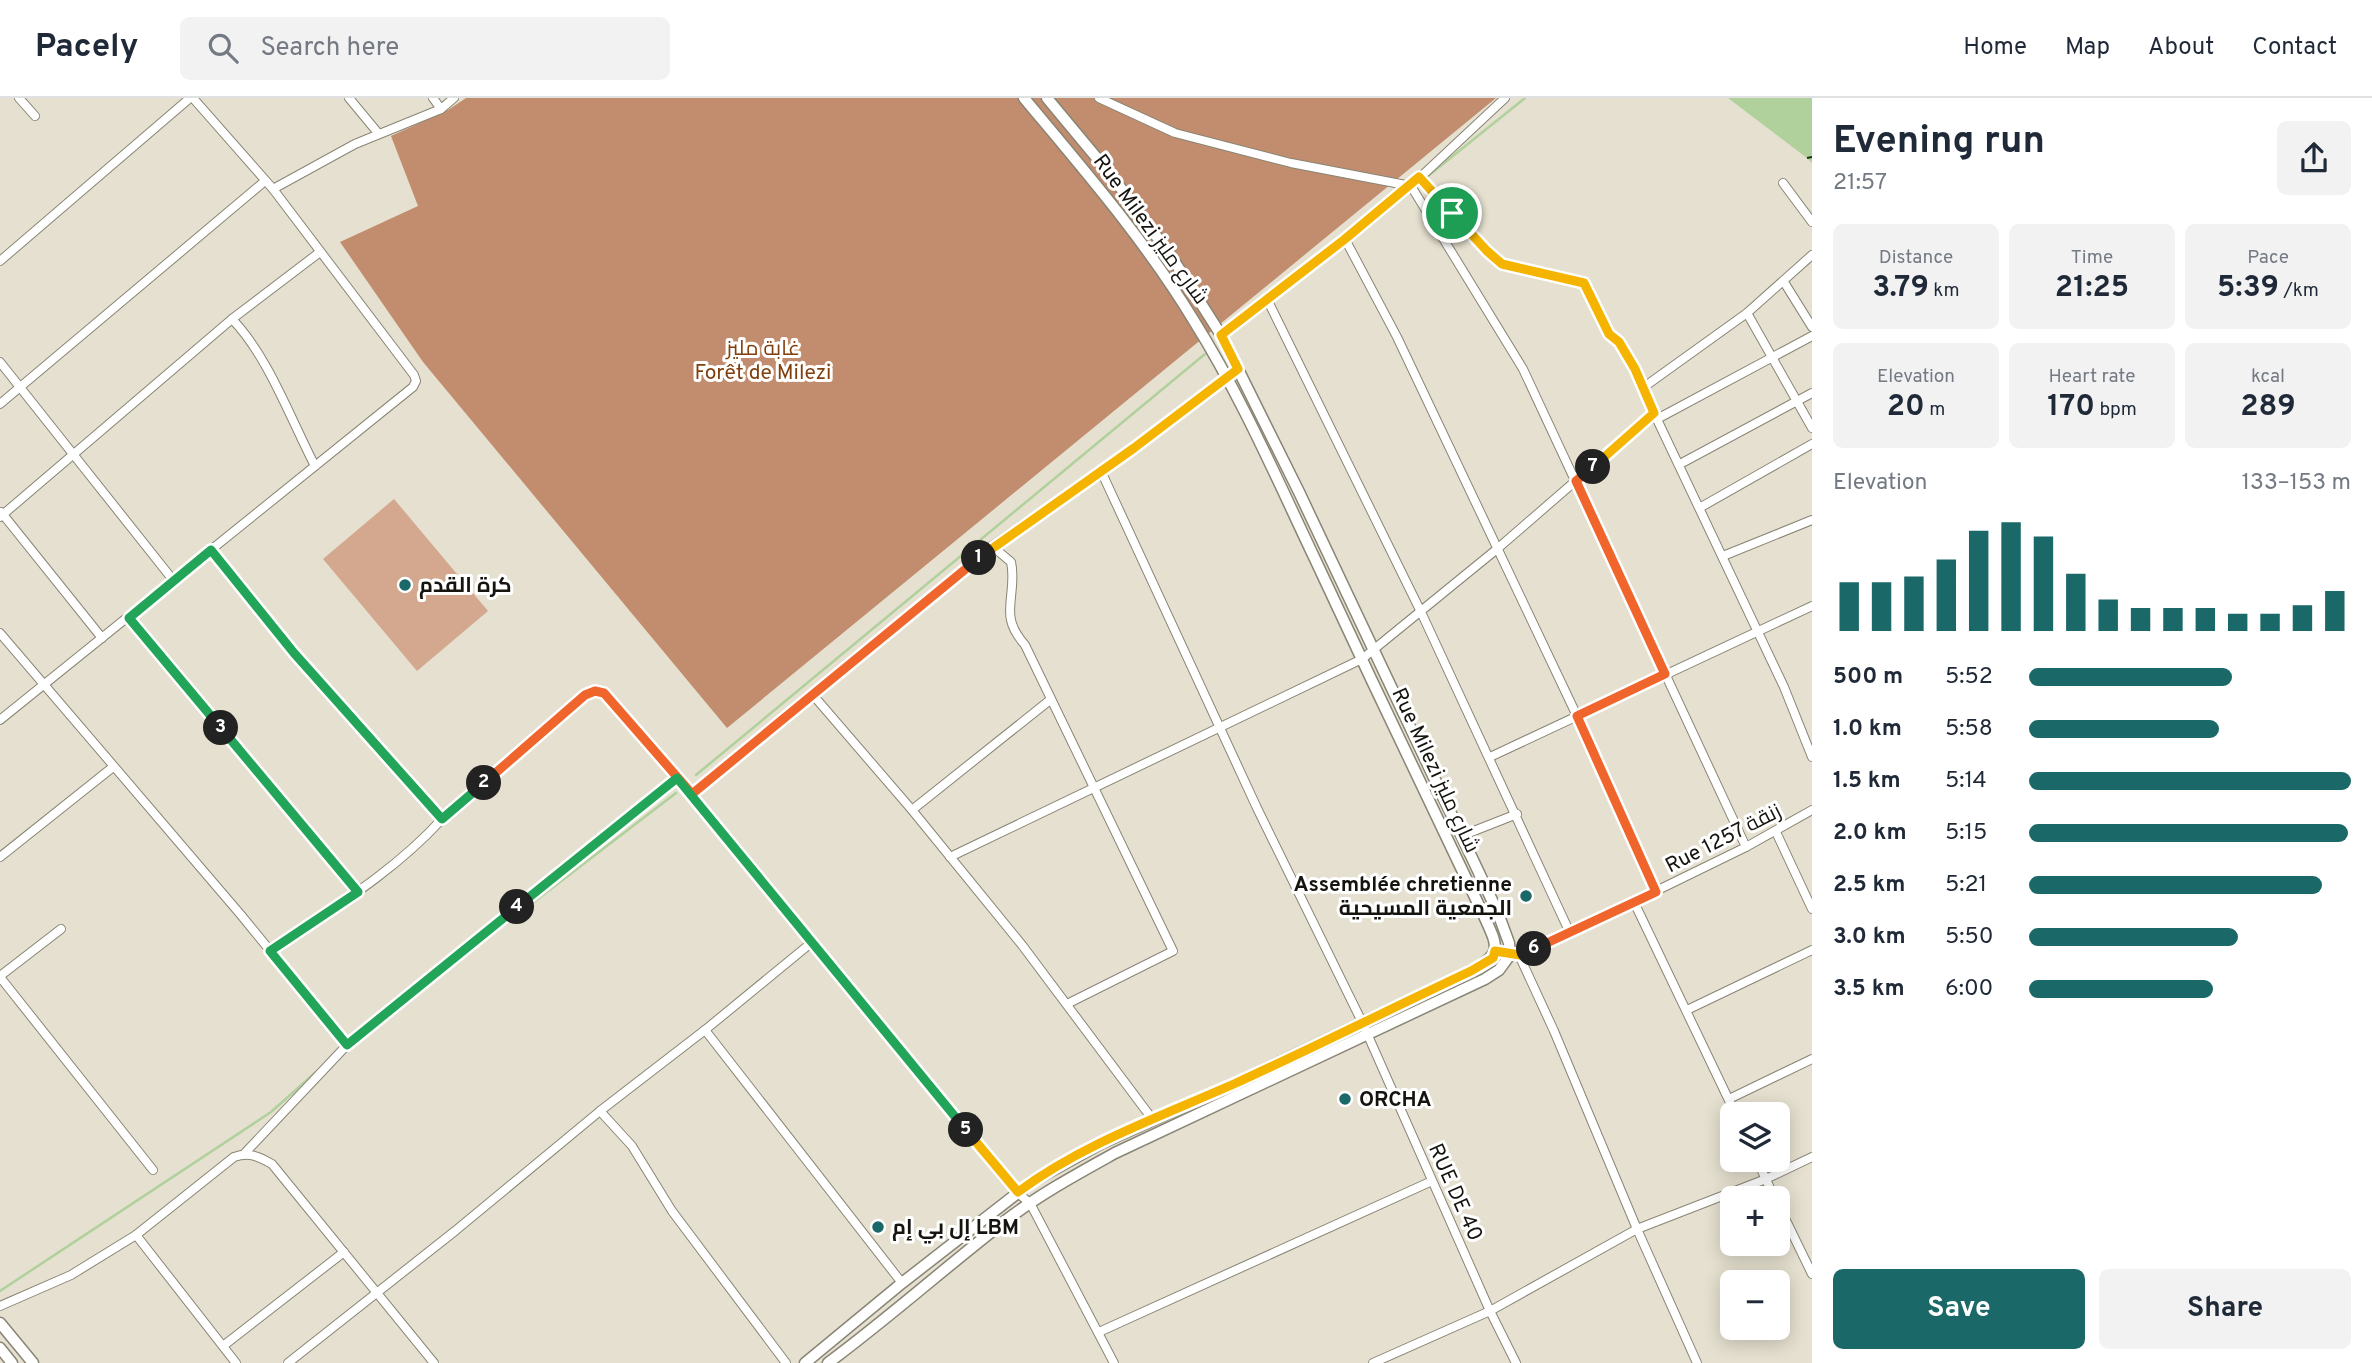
<!DOCTYPE html>
<meta charset="utf-8">
<style>
body{margin:0;font-family:Overpass,Cairo,sans-serif;background:#f2f2f3;color:#1f2937;height:100vh;display:flex;flex-direction:column;font-size:26px;white-space:nowrap}
*{box-sizing:border-box;margin:0}
p{font-size:23px;color:#747a83}
.icon{flex:none;width:38px;height:38px;fill:none;stroke:currentColor;stroke-width:2;stroke-linecap:round;stroke-linejoin:round}
.map{position:relative;flex:1;overflow:hidden}
.details{display:flex;flex-direction:column;background:#fff;width:560px}
.details>*{flex:none}
.fabs{position:absolute;left:1720px;top:1004px;display:grid;gap:14px}
.fabs a{display:grid;place-items:center;width:70px;height:70px;border-radius:10px;background:#fff;box-shadow:0 4px 18px #0003;font-size:35px}
.pin{position:absolute;display:grid;place-items:center;width:60px;height:60px;color:#fff;margin:-30px;border:4px solid #fff;border-radius:50%;box-shadow:0 2px 7px #0007}
.km{position:absolute;width:35px;height:35px;margin:-18px;border-radius:50%;background:#222;color:#fff;font-size:19px;line-height:35px;text-align:center}
.round{display:grid;place-items:center;flex:none;width:74px;height:74px;border-radius:10px;background:#f2f2f3}
.headline{display:flex;align-items:center;justify-content:space-between;height:119px;padding:0 21px}
h1{font-size:38px;font-weight:700;line-height:52px}
.stats{display:grid;grid-template-columns:repeat(3,1fr);gap:10px;height:119px;padding:7px 21px}
.stats div{display:grid;align-content:center;border-radius:10px;background:#f2f2f3;text-align:center}
.stats b{font-size:30px;font-weight:700}
.stats small{font-size:19px;font-weight:400}
.stats p{font-size:19px}
.chart{height:196px;padding:14px 21px}
.chart p{display:flex;justify-content:space-between}
.chart svg{width:100%;height:126px;margin-top:7px;stroke:#1a6867;stroke-width:6}
.cta{display:flex;gap:14px;margin-top:auto;padding:14px 21px}
.cta a{flex:1;height:80px;border-radius:10px;background:#1a6867;color:#fff;font-size:28px;font-weight:700;line-height:80px;text-align:center}
.cta a+a{background:#f2f2f3;color:#1f2937}
ul{padding:0 21px;list-style:none;font-size:23px}
li{display:grid;grid-template-columns:112px 84px 1fr;align-items:center;height:52px}
li i{height:18px;border-radius:9px;background:#1a6867}
header{display:flex;align-items:center;gap:42px;box-sizing:border-box;height:98px;padding:0 35px;background:#fff;border-bottom:2px solid #e0e1e3}
header strong{font-size:33px}
nav{display:flex;gap:38px;margin-inline-start:auto;font-size:24px}
.search{width:490px;height:63px;background:#f2f2f3;display:flex;align-items:center;gap:18px;box-sizing:border-box;padding:0 24px;border-radius:10px;color:#747a83;font-size:26px}
main{display:flex;flex:1;min-height:0}
.map>svg:first-child{display:block}
</style>
<header>
<strong>Pacely</strong>
<div class="search"><svg class="icon" aria-label="search" viewBox="0 0 24 24"><circle cx="10" cy="10" r="6"/><path d="M15 15l6 6"/></svg>Search here</div>
<nav><a>Home</a><a>Map</a><a>About</a><a>Contact</a></nav>
</header>
<main>
<div class="map">
<svg width="1812" height="1265" viewBox="0 0 1812 1265">
<rect width="100%" height="100%" fill="#e5e0cf"/>
<path fill="#d3a88e" d="M394,401L488,513L417,573L323,461Z"/>
<path fill="#c18d6e" d="M466,0H1496L727,630L423,264L340,144L418,108L391,38L448,12Z"/>
<path fill="#b0d09c" d="M1728,0H1812V65L1807,60Z"/>
<g fill="none" stroke-linecap="round" stroke-linejoin="round">
<g stroke="#b0d09c" stroke-width="2.5">
<path d="M1428,78L1525,0"/>
<path d="M1274,200L1285,192"/>
<path d="M1230,236L1263,210"/>
<path d="M696,677L1205,256"/>
<path d="M467,855L676,695"/>
<path d="M0,1193L271,1014L316,974"/>
</g>
<path stroke="#1c300b" stroke-width="2" stroke-dasharray="9 7" stroke-linecap="butt" d="M1807,60L1812,59"/>
<defs>
<g id="street">
<path d="M19,0L35,18"/>
<path d="M349,0L378,35"/>
<path d="M433,0L441,11"/>
<path d="M1099,0L1175,35L1291,65L1411,88L1523,271L1746,749"/>
<path d="M1419,79L1487,153L1502,166L1584,185L1609,236L1619,244L1635,271L1654,315L1784,589L1812,659"/>
<path d="M1783,85L1812,124"/>
<path d="M273,91L355,46L441,11L454,0"/>
<path d="M1345,141L1397,239L1577,618L1656,794"/>
<path d="M0,163L190,0"/>
<path d="M1784,184L1812,229"/>
<path d="M1267,201L1421,514L1570,835"/>
<path d="M1747,215L1812,330"/>
<path d="M232,221C268,258 291,322 315,368"/>
<path d="M1221,237L1411,88L1505,0"/>
<path d="M0,264L173,482"/>
<path d="M1644,289L1747,215L1812,157"/>
<path d="M0,306L265,83"/>
<path d="M1657,321L1812,238"/>
<path d="M1680,366L1812,295"/>
<path d="M1101,373L1257,710L1362,924L1490,1213L1516,1265"/>
<path d="M1701,409L1812,346"/>
<path d="M1,414L102,540"/>
<path d="M0,419L232,221L320,154"/>
<path d="M992,448L1011,464C1016,485 1007,507 1011,522C1013,532 1019,540 1025,547L1173,853L1067,906"/>
<path d="M211,452L294,555L442,721"/>
<path d="M1723,458L1812,422"/>
<path d="M129,520L358,794"/>
<path d="M0,535L241,817L347,947"/>
<path d="M813,597L912,712L1022,847L1153,1022"/>
<path d="M0,622L413,289L416,283L414,277L273,91L193,0"/>
<path d="M1490,659L1812,508"/>
<path d="M692,696L992,448L1134,350L1238,270"/>
<path d="M912,712L1050,602"/>
<path d="M1776,734L1812,811"/>
<path d="M1461,738L1517,716"/>
<path d="M0,759L113,669"/>
<path d="M950,759L1362,561L1497,451L1654,315"/>
<path d="M1634,804L1736,1017"/>
<path d="M270,853C330,812 393,775 442,721L585,597L595,593L604,595L692,696L1020,1097L1030,1105L1114,1265"/>
<path d="M1495,853L1519,857L1570,835L1746,749L1812,712"/>
<path d="M1519,857L1554,933L1637,1131L1697,1265"/>
<path d="M0,878L61,831"/>
<path d="M0,879L153,1072"/>
<path d="M1687,912L1812,852"/>
<path d="M705,932L902,1185"/>
<path d="M1729,1001L1812,961"/>
<path d="M600,1013L632,1048L672,1113L786,1265"/>
<path d="M244,1056L347,947L677,680"/>
<path d="M1757,1062L1775,1101"/>
<path d="M1778,1106L1812,1176"/>
<path d="M136,1137L236,1265"/>
<path d="M0,1208L71,1177L136,1137L234,1059C249,1054 258,1058 272,1066L434,1265"/>
<path d="M1099,1234L1432,1083"/>
<path d="M223,1248L344,1154"/>
<path d="M288,1265L455,1133L600,1013L705,932L811,845"/>
<path d="M1373,1265L1490,1213L1637,1131L1766,1081L1812,1059"/>
</g>
<g id="secondary">
<path d="M0,1225L33,1265"/>
<path d="M0,1250L12,1265"/>
<path d="M805,1265L902,1185L1033,1083L1102,1045L1240,983L1471,873C1503,855 1498,849 1484,818C1426,698 1370,579 1314,459C1276,379 1241,298 1194,223C1145,142 1084,72 1024,0"/>
<path d="M828,1265C890,1219 948,1167 1009,1120C1042,1095 1079,1075 1115,1055L1485,881L1499,872L1510,857L1509,845L1498,815L1299,394L1221,237L1171,158L1111,77L1047,0"/>
</g>
</defs>
<use href="#street" stroke="#898575" stroke-width="10"/>
<use href="#secondary" stroke="#898575" stroke-width="13"/>
<use href="#street" stroke="#fff" stroke-width="8"/>
<use href="#secondary" stroke="#fff" stroke-width="10"/>
</g>
<g fill="none" stroke-linecap="round" stroke-linejoin="round">
<defs>
<path id="split-1" d="M979,460L1134,350L1238,271L1221,237L1345,141L1419,79L1452,115"/>
<path id="split-2" d="M484,685L585,597L595,593L604,595L692,696L979,460"/>
<path id="split-3" d="M221,630L129,520L211,452L294,555L442,721L484,685"/>
<path id="split-4" d="M221,630L358,794L270,853L347,947L517,809"/>
<path id="split-5" d="M517,809L677,680L966,1032"/>
<path id="split-6" d="M966,1032L1018,1094C1082,1046 1162,1018 1236,985C1315,949 1392,910 1471,873L1493,860L1495,853L1520,857L1534,851"/>
<path id="split-7" d="M1534,851L1656,794L1577,618L1665,576L1576,383L1593,369"/>
<path id="split-8" d="M1452,115L1487,153L1502,166L1584,185L1609,236L1619,244L1635,271L1654,315L1593,369"/>
</defs>
<use href="#split-1" stroke="#fff" stroke-width="14"/>
<use href="#split-2" stroke="#fff" stroke-width="14"/>
<use href="#split-3" stroke="#fff" stroke-width="14"/>
<use href="#split-4" stroke="#fff" stroke-width="14"/>
<use href="#split-5" stroke="#fff" stroke-width="14"/>
<use href="#split-6" stroke="#fff" stroke-width="14"/>
<use href="#split-7" stroke="#fff" stroke-width="14"/>
<use href="#split-8" stroke="#fff" stroke-width="14"/>
<use href="#split-1" stroke="#f5b400" stroke-width="9"/>
<use href="#split-2" stroke="#f0652b" stroke-width="9"/>
<use href="#split-3" stroke="#22a559" stroke-width="9"/>
<use href="#split-4" stroke="#22a559" stroke-width="9"/>
<use href="#split-5" stroke="#22a559" stroke-width="9"/>
<use href="#split-6" stroke="#f5b400" stroke-width="9"/>
<use href="#split-7" stroke="#f0652b" stroke-width="9"/>
<use href="#split-8" stroke="#f5b400" stroke-width="9"/>
</g>
<g fill="#1a6867" stroke="#fff" stroke-width="2.5">
<circle cx="405" cy="487" r="7"/>
<circle cx="1526" cy="798" r="7"/>
<circle cx="1345" cy="1001" r="7"/>
<circle cx="878" cy="1129" r="7"/>
</g>
<g text-anchor="middle" stroke-width="6" stroke-linejoin="round" paint-order="stroke">
<g font-size="21" fill="#16140e" stroke="#fff">
<text transform="translate(1151 131) rotate(54)" y="7">Rue Milezi شارع مليز</text>
<text transform="translate(1436 672) rotate(65)" y="7">Rue Milezi شارع مليز</text>
<text transform="translate(1723 740) rotate(-27)" y="7">Rue 1257 زنقة</text>
<text transform="translate(1456 1094) rotate(66)" y="7">RUE DE 40</text>
</g>
<g font-size="21" fill="#813f0d" stroke="#fff">
<text x="763" y="257">غابة مليز<tspan x="763" dy="24">Forêt de Milezi</tspan></text>
</g>
<g font-size="21" font-weight="bold" fill="#16140e" stroke="#fff" text-anchor="start">
<text x="419" y="494">كرة القدم</text>
<text x="1512" y="793" text-anchor="end">Assemblée chretienne<tspan x="1512" dy="24">الجمعية المسيحية</tspan></text>
<text x="1359" y="1008">ORCHA</text>
<text x="892" y="1136">إل بي إم LBM</text>
</g>
</g>
</svg>
<div class="fabs">
<a><svg class="icon" aria-label="layers" viewBox="0 0 24 24"><path d="M12 4l9 5-9 5-9-5zM3 14l9 5 9-5"/></svg></a>
<a>+</a>
<a>−</a>
</div>
<div class="pin" style="left:1452px;top:115px;background:#1e9e55"><svg class="icon" aria-label="arrive" viewBox="0 0 24 24"><path d="M6 21V4h12l-3 4 3 4H6"/></svg></div>
<b class="km" style="left:979px;top:460px">1</b>
<b class="km" style="left:484px;top:685px">2</b>
<b class="km" style="left:221px;top:630px">3</b>
<b class="km" style="left:517px;top:809px">4</b>
<b class="km" style="left:966px;top:1032px">5</b>
<b class="km" style="left:1534px;top:851px">6</b>
<b class="km" style="left:1593px;top:369px">7</b>
</div>
<section class="details">
<div class="headline"><div><h1>Evening run</h1><p>21:57</p></div><a class="round"><svg class="icon" aria-label="share" viewBox="0 0 24 24"><path d="M12 15V3M7 8l5-5 5 5M5 13v7h14v-7"/></svg></a></div>
<div class="stats">
<div><p>Distance</p><b>3.79<small> km</small></b></div>
<div><p>Time</p><b>21:25</b></div>
<div><p>Pace</p><b>5:39<small> /km</small></b></div>
</div>
<div class="stats">
<div><p>Elevation</p><b>20<small> m</small></b></div>
<div><p>Heart rate</p><b>170<small> bpm</small></b></div>
<div><p>kcal</p><b>289</b></div>
</div>
<div class="chart"><p><span>Elevation</span>133–153 m</p>
<svg viewBox="0 0 160 44" preserveAspectRatio="none"><path d="M5 44V27M15 44V27M25 44V25M35 44V19M45 44V9M55 44V6M65 44V11M75 44V24M85 44V33M95 44V36M105 44V36M115 44V36M125 44V38M135 44V38M145 44V35M155 44V30"/></svg>
</div>
<ul>
<li><b>500 m</b>5:52<i style="width:63%"></i></li>
<li><b>1.0 km</b>5:58<i style="width:59%"></i></li>
<li><b>1.5 km</b>5:14<i style="width:100%"></i></li>
<li><b>2.0 km</b>5:15<i style="width:99%"></i></li>
<li><b>2.5 km</b>5:21<i style="width:91%"></i></li>
<li><b>3.0 km</b>5:50<i style="width:65%"></i></li>
<li><b>3.5 km</b>6:00<i style="width:57%"></i></li>
</ul>
<div class="cta"><a>Save</a><a>Share</a></div>
</section>
</main>
